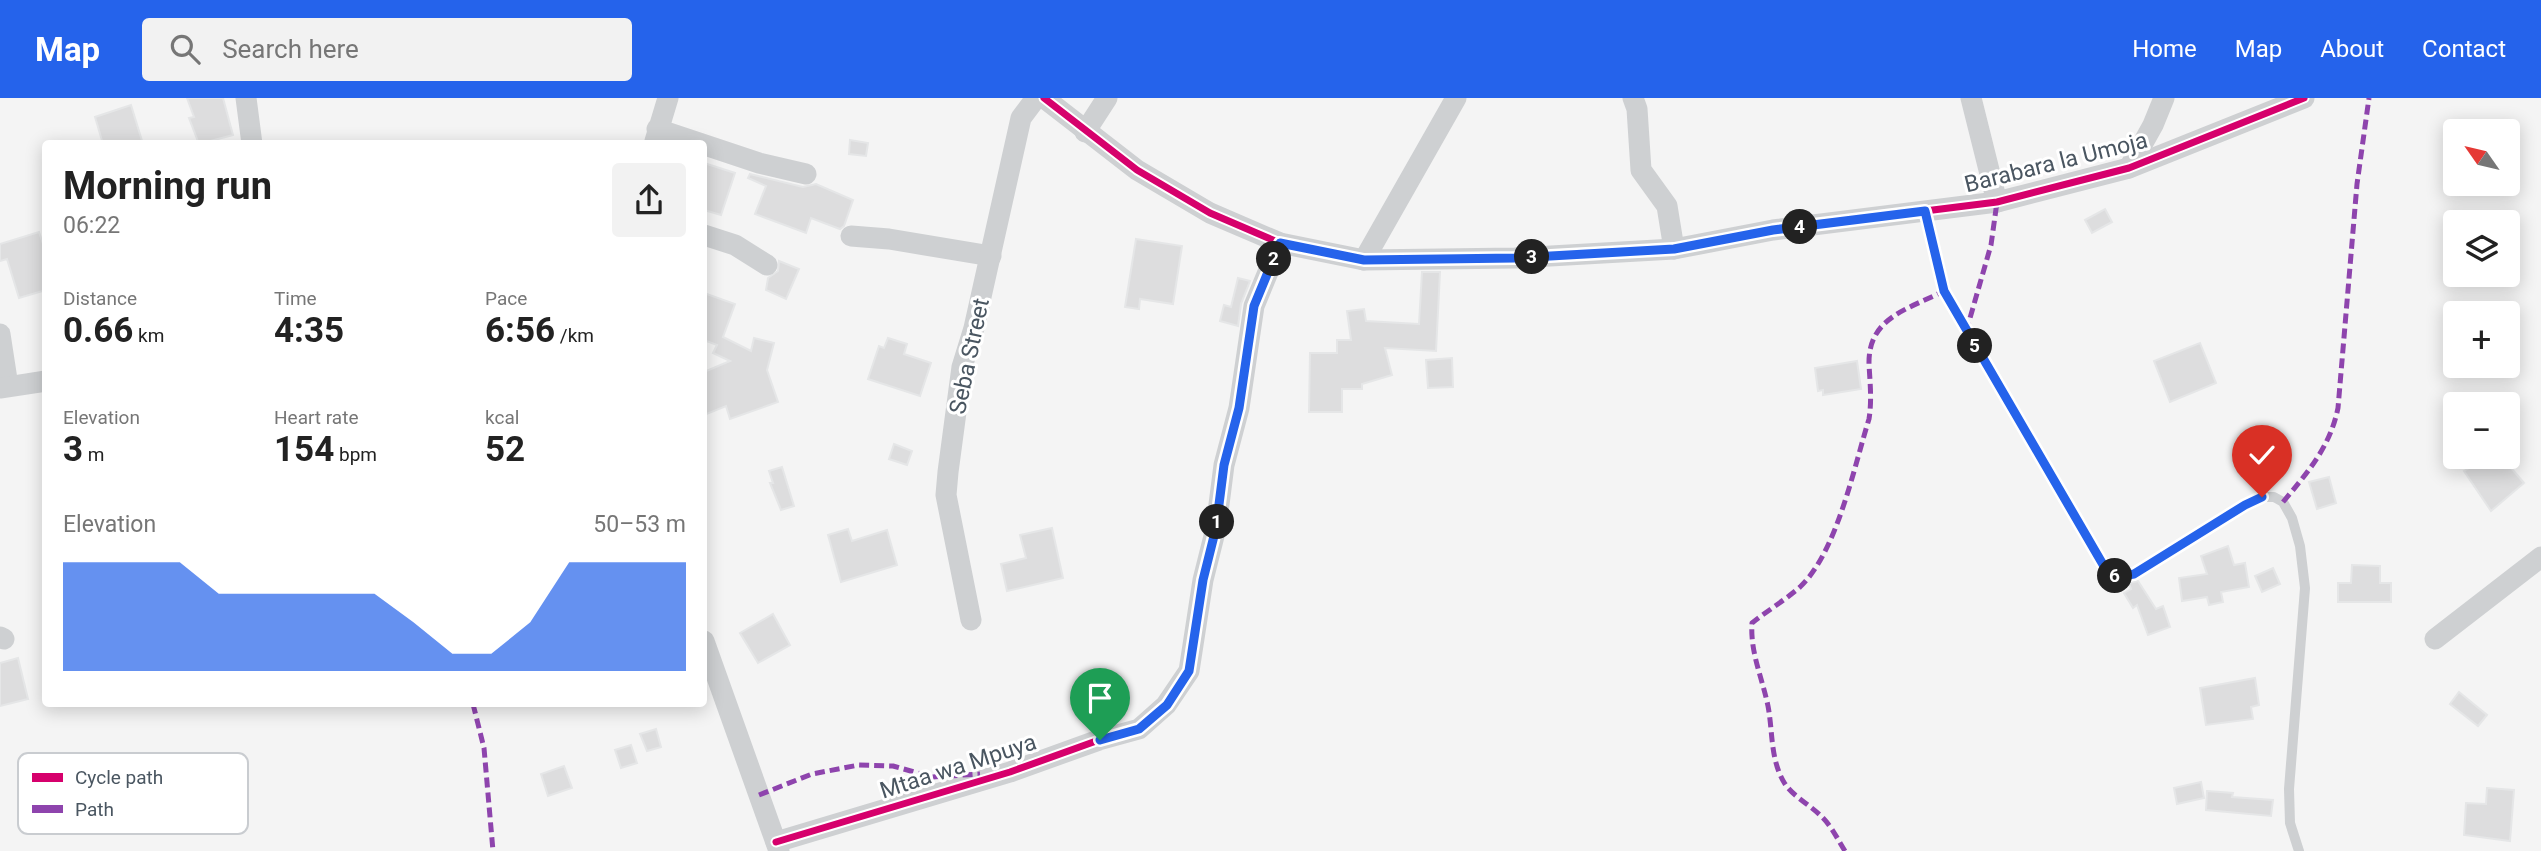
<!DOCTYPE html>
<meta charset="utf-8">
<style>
body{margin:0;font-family:Roboto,sans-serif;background:#f2f2f2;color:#222;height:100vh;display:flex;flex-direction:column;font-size:26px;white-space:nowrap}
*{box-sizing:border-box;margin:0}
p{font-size:23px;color:#767676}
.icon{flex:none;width:38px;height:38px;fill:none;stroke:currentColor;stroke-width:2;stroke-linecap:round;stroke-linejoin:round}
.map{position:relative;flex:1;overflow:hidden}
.details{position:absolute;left:42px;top:42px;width:665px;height:567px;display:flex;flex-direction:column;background:#fff;border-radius:7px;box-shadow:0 4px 18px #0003}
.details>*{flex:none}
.needle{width:46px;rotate:304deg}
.tools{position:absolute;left:2443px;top:21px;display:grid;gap:14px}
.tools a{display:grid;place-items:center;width:77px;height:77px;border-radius:7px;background:#fff;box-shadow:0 4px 18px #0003;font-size:35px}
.pin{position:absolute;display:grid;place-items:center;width:60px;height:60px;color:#fff;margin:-72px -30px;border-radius:50% 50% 50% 0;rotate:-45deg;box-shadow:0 0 7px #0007}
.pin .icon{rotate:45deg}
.km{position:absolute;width:35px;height:35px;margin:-18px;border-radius:50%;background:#222;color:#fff;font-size:19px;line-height:35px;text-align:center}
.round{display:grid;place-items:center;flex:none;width:74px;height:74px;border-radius:7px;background:#f2f2f2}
.headline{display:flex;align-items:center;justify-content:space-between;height:119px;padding:0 21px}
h1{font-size:38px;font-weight:700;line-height:52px}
.metrics{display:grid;grid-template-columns:repeat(3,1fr);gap:10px;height:119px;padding:7px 21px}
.metrics div{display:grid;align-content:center}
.metrics b{font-size:35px;font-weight:700}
.metrics small{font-size:19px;font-weight:400}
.metrics p{font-size:19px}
.chart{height:196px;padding:14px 21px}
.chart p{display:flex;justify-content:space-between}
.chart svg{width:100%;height:126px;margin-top:7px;fill:#2563eb;opacity:.7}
header{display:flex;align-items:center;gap:42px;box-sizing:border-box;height:98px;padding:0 35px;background:#2563eb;color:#fff}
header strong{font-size:33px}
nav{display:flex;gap:38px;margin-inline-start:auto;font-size:24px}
.search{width:490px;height:63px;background:#f2f2f2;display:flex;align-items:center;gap:18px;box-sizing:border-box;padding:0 24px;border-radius:7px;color:#767676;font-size:26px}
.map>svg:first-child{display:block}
</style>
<header>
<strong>Map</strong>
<div class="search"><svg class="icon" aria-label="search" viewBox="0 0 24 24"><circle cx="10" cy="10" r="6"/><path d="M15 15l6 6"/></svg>Search here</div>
<nav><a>Home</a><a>Map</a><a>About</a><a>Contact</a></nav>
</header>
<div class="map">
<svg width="2541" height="753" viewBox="0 0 2541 753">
<rect width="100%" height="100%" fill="#f4f4f4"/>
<g fill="#ddddde" stroke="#e5e6e7" stroke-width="2">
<path d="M187,0H223L233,37L199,46L189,20L194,19Z"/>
<path d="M131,7L143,46H103L95,19Z"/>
<path d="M850,42L868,45L866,58L849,56Z"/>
<path d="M704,65L735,75L721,117L704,112Z"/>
<path d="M750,76L803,89L816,86L853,102L844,128L840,131L811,120L806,135L755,116L766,88L748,80Z"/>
<path d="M2105,111L2112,124L2092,135L2085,122Z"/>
<path d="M39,134L46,155V192L19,200L7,161L0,163V146Z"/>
<path d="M1136,141L1182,148L1173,206L1140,201L1139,211L1125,209Z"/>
<path d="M779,163L799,171L786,201L766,192L768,180L778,173Z"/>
<path d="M1422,174H1440L1436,253L1385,250L1392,277L1362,286V291H1342V314H1309L1310,255H1337V242H1351L1347,213L1364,211L1366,223L1419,226Z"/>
<path d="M1238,180L1250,183L1241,206L1238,228L1220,223L1224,207L1231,209Z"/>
<path d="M704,195L735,206L723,239L751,253L754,240L774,245L767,272L778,304L730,321L726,308L704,317V274L730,263L713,255L717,247L704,242Z"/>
<path d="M888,240L907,246L904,256L931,265L920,298L868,281L879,248L884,250Z"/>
<path d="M2200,245L2216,285L2170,304L2154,263Z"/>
<path d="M1452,260L1453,289L1428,290L1426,262Z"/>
<path d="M1857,263L1861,291L1823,297V292L1818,293L1815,270Z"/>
<path d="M894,346L912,353L907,367L889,361Z"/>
<path d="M2488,359H2507L2515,368L2512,371L2524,385L2491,413L2464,373Z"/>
<path d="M782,369L794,408L781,412L770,385H773L769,373Z"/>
<path d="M2329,379L2336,405L2317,411L2309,384Z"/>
<path d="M1052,430L1063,480L1007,493L1001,466L1026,460L1020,437Z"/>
<path d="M848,431L852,443L887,432L897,467L841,484L828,437Z"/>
<path d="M2228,448L2234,467L2245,465L2249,489L2221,494L2223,504L2209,507L2207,499L2182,503L2179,480L2207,476L2201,458Z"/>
<path d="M2352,467L2380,468V485H2391V504H2338V485H2351Z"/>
<path d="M2273,470L2280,486L2262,494L2255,478Z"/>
<path d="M2138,483L2156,511L2163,508L2170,529L2148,537L2137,507L2133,510L2124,495L2131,491L2129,485Z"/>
<path d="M773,516L790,547L758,565L740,535Z"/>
<path d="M18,560L28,601L0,608V565Z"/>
<path d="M2255,580L2259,607L2251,609L2253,621L2206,627L2200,590Z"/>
<path d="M2459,594L2487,617L2478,628L2450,606Z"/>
<path d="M656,631L661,649L647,653L640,636Z"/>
<path d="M631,647L637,665L621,670L615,652Z"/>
<path d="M564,668L572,690L548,698L541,676Z"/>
<path d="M2201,684L2204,700L2177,706L2174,690Z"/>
<path d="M2487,690L2514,692L2510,743L2464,737L2466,705L2486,706Z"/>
<path d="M2207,693L2233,695L2232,699L2273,702L2271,718L2206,712Z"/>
</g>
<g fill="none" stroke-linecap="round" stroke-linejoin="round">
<path stroke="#ced0d2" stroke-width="10" d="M1925,113L1944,193L2105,469L2116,479L2135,476L2245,407L2262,399H2274L2283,404L2292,420L2300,448L2305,490L2289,691L2290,725L2299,753"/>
<g stroke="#ced0d2" stroke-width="21">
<path d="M246,0L252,46"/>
<path d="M1044,0L1137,72L1210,115L1280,145L1364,162L1515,160L1674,151L1773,132L1997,104L2129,70L2304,0"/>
<path d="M1633,0L1637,11L1641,72L1667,108L1674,151"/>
<path d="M1971,0L1997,104"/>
<path d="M657,31L759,65L806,76"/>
<path d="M1085,34L1107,0"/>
<path d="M655,43L668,0"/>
<path d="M2129,70L2153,27L2164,0"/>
<path d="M704,137L735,147L767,167"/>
<path d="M851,138L889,141L991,158"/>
<path d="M1364,162L1456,0"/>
<path d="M0,236L8,288"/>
<path d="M0,290L46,283"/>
<path d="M971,522L946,397L948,374L962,269L974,230L1021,20L1036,0"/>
<path d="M0,539L4,541"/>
<path d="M2435,541L2541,459"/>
<path d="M704,543L779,753"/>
<path d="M776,744L1010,674L1099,642L1139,631L1166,607L1189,573L1203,482L1216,430L1224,367L1239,310L1254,208L1280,145"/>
</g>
<g stroke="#8e44ad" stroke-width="5" stroke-dasharray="10 5" stroke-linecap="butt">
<path d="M1966,234L1991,147L1997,104"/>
<path d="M2283,404C2308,374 2330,349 2338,310L2357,86L2369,0"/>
<path d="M473,606L484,650L493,753"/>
<path d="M759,697L812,676L859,667L893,668L932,679L980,676"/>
<path d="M1845,753C1838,742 1831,727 1821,718C1810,707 1793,698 1785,686C1770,662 1773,634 1768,608C1762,579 1750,554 1752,525C1767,513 1785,502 1800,489C1837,454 1854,369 1869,321C1872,302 1870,285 1869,266C1868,219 1909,211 1944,193"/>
</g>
<defs>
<g id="cycleway">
<path d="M1044,0L1137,72L1210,115L1280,145L1364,162L1515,160L1674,151L1773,132L1997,104L2129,70L2304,0"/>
<path d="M776,744L1010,674L1099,642L1139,631L1166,607L1189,573L1203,482L1216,430L1224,367L1239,310L1254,208L1280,145"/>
</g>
</defs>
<use href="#cycleway" stroke="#fff" stroke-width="11"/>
<use href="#cycleway" stroke="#d6006c" stroke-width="7"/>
</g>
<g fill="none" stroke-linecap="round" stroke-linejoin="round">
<defs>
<path id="route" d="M1100,642L1139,631L1167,607L1189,573L1203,482L1216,430L1224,367L1239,310L1254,208L1280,145L1364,162L1515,160L1674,151L1773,132L1925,113L1944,193L2105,470L2116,479L2134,476L2245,407L2262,399"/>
</defs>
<use href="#route" stroke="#fff" stroke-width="14"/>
<use href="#route" stroke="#2563eb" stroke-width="9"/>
</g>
<g text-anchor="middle" stroke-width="6" stroke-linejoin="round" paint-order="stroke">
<g font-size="23" fill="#4a5661" stroke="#fff">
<text transform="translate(2056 64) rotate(-14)" y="8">Barabara la Umoja</text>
<text transform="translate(969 258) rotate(-78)" y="8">Seba Street</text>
<text transform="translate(958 668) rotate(-18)" y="8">Mtaa wa Mpuya</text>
</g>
</g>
<rect x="18" y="655" width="230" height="81" rx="10" fill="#fff" stroke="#c9ccd0" stroke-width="2"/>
<rect x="32" y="675" width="31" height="9" fill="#d6006c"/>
<rect x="32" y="707" width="31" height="8" fill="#8e44ad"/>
<g font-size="19" fill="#4a5661">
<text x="75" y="686">Cycle path</text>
<text x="75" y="718">Path</text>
</g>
</svg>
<div class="tools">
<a><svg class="needle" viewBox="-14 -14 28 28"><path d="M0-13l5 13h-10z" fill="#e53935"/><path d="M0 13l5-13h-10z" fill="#767676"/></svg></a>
<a><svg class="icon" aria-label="layers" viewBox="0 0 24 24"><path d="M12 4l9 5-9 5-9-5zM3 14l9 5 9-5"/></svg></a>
<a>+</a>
<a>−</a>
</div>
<div class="pin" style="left:1100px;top:642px;background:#1e9e55"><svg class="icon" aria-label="arrive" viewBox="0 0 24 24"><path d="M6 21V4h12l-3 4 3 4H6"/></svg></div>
<div class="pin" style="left:2262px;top:399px;background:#d93025"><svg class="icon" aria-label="check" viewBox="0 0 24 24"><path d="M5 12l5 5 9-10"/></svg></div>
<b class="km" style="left:1217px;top:424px">1</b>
<b class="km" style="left:1274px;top:161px">2</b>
<b class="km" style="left:1532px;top:159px">3</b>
<b class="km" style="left:1800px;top:129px">4</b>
<b class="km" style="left:1975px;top:248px">5</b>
<b class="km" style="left:2115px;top:478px">6</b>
<section class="details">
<div class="headline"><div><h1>Morning run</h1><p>06:22</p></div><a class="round"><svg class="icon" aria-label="share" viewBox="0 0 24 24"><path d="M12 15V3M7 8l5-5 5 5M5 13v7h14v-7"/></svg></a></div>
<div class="metrics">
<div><p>Distance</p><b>0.66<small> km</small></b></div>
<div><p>Time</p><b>4:35</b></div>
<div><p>Pace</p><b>6:56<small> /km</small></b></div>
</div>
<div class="metrics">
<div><p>Elevation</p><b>3<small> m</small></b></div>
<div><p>Heart rate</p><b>154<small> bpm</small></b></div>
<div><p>kcal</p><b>52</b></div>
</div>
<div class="chart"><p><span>Elevation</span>50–53 m</p>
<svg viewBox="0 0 160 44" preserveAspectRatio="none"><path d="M0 44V6L10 6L20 6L30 6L40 17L50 17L60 17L70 17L80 17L90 27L100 38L110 38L120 27L130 6L140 6L150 6L160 6V44z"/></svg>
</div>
</section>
</div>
